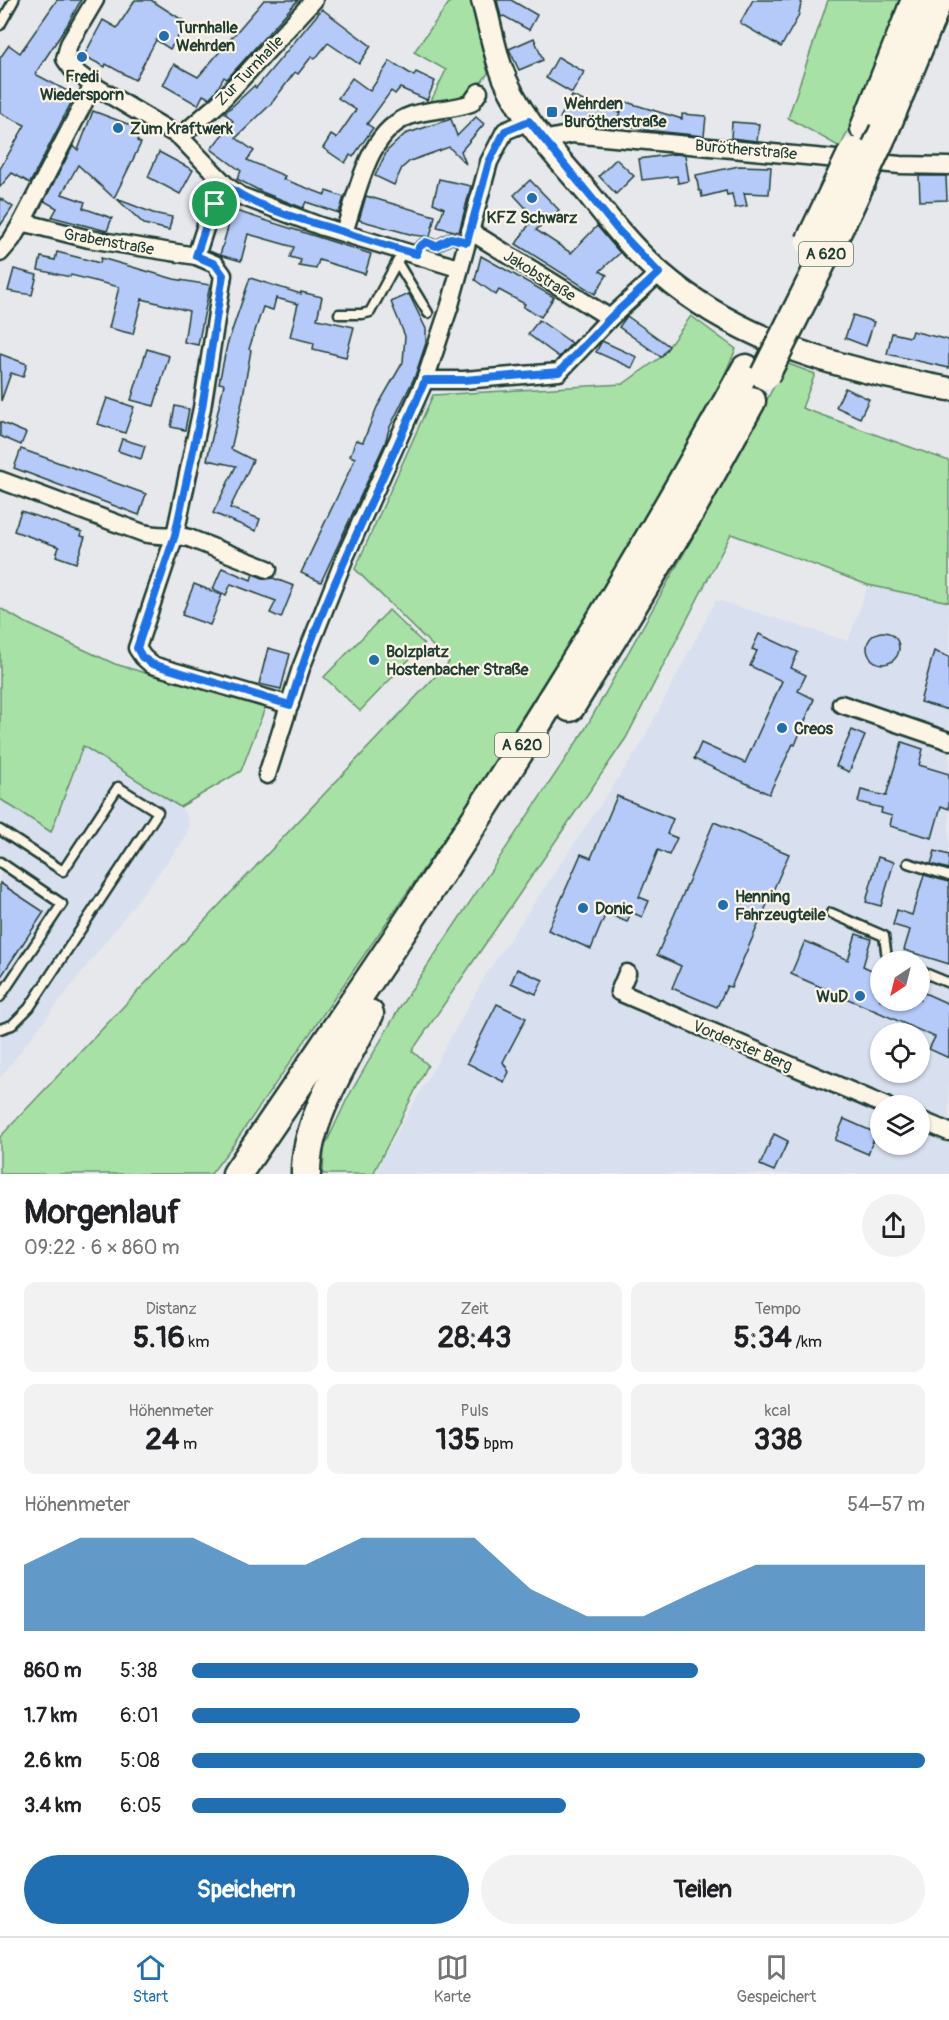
<!DOCTYPE html>
<html lang="de">
<meta charset="utf-8">
<style>
body{margin:0;font-family:Pangolin,sans-serif;background:#f2f2f2;color:#202124;height:100vh;display:flex;flex-direction:column;font-size:22px;white-space:nowrap}
*{box-sizing:border-box;margin:0}
p{font-size:20px;color:#757577}
.icon{flex:none;width:33px;height:33px;fill:none;stroke:currentColor;stroke-width:2;stroke-linecap:round;stroke-linejoin:round}
.map{position:relative;height:1174px;overflow:hidden}
.drawer{display:flex;flex-direction:column;background:#fff;flex:1}
.drawer>*{flex:none}
.needle{width:39px;rotate:215deg}
.buttons{position:absolute;left:870px;top:951px;display:grid;gap:12px}
.buttons a{display:grid;place-items:center;width:60px;height:60px;border-radius:50%;background:#fff;box-shadow:0 2px 4px #0004;font-size:30px}
.pin{position:absolute;display:grid;place-items:center;width:51px;height:51px;color:#fff;margin:-26px;border:3px solid #fff;border-radius:50%;box-shadow:0 2px 6px #0007}
.round{display:grid;place-items:center;flex:none;width:63px;height:63px;border-radius:32px;background:#f2f2f2}
.overview{display:flex;align-items:center;justify-content:space-between;height:102px;padding:0 24px}
h1{font-size:33px;font-weight:700;line-height:45px}
.figures{display:grid;grid-template-columns:repeat(3,1fr);gap:9px;height:102px;padding:6px 24px}
.figures div{display:grid;align-content:center;border-radius:12px;background:#f2f2f2;text-align:center}
.figures b{font-size:30px;font-weight:700}
.figures small{font-size:16px;font-weight:400}
.figures p{font-size:16px}
.chart{height:168px;padding:12px 24px}
.chart p{display:flex;justify-content:space-between}
.chart svg{width:100%;height:108px;margin-top:6px;fill:#1f6fb2;opacity:.7}
.cta{display:flex;gap:12px;margin-top:auto;padding:12px 24px}
.cta a{flex:1;height:69px;border-radius:36px;background:#1f6fb2;color:#fff;font-size:24px;font-weight:700;line-height:69px;text-align:center}
.cta a+a{background:#f2f2f2;color:#202124}
ul{padding:0 24px;list-style:none;font-size:20px}
li{display:grid;grid-template-columns:96px 72px 1fr;align-items:center;height:45px}
li i{height:15px;border-radius:8px;background:#1f6fb2}
.tab-bar{display:flex;justify-content:space-around;align-items:center;height:84px;border-top:2px solid #e0e0e0;background:#fff;font-size:16px;color:#757577}
.tab-bar a{display:grid;justify-items:center;gap:3px}
.tab-bar .active{color:#1f6fb2}
.map>svg:first-child{display:block}
</style>
<div class="map">
<svg width="949" height="1174" viewBox="0 0 949 1174">
<rect width="100%" height="100%" fill="#e7e8eb"/>
<filter id="ink" filterUnits="userSpaceOnUse"><feTurbulence type="fractalNoise" baseFrequency=".0167" numOctaves="2"/><feDisplacementMap in="SourceGraphic" scale="12" xChannelSelector="R" yChannelSelector="G"/><feConvolveMatrix kernelMatrix="1 2 1 2 8 2 1 2 1" color-interpolation-filters="sRGB"/></filter>
<g filter="url(#ink)">
<g fill="#d8dfef" fill-rule="evenodd">
<path d="M868,585L949,602V1174H374L487,973L640,746L716,600L848,641ZM880,962H920V1000H880ZM880,1034H920V1072H880ZM880,1106H920V1144H880Z"/>
<path d="M83,746L180,807L187,816L189,826L184,840L0,1078V799L51,832Z"/>
</g>
<g fill="#a8e1a6" stroke="#648f6d" stroke-width="1.5">
<path d="M451,0H470L488,73L471,97L431,101L446,70L414,52Z"/>
<path d="M828,0H904L870,88L840,147L788,118Z"/>
<path d="M691,316L736,349L694,442L562,668L233,1145L211,1174H0V1137L449,662L355,569L433,395L623,384L661,357Z"/>
<path d="M786,363L815,374L802,408L949,461V602L868,585L731,534L626,738L412,1051L428,1065L373,1174H323L324,1148L347,1099L400,1007L584,731L728,475Z"/>
<path d="M0,608L22,621L115,664L265,708L241,771L180,807L83,746L51,832L0,799Z"/>
<path d="M389,610L424,644L360,711L324,677Z"/>
</g>
<g fill="#b5caf9" stroke="#1f3d34" stroke-width="1.5">
<path d="M57,0H81L66,27L35,74L75,95L30,183L12,173L0,187V169L25,125L0,113V58L9,45L20,53Z"/>
<path d="M135,0H151L187,23L170,49L156,40L135,80L106,64L105,67L84,56L103,20L117,28Z"/>
<path d="M264,0H298L227,79L224,77L216,91L209,98L203,95L198,105L163,85L174,64L198,77Z"/>
<path d="M497,0H511L537,15L529,30L504,16L501,17Z"/>
<path d="M753,0H802L798,17L781,47L740,23Z"/>
<path d="M322,9L371,46L359,64L328,43L315,59L312,56L298,74L295,72L271,104L236,138L254,151L247,160L285,176L283,179L325,195L326,191L344,197L339,213L306,202L303,208L262,192L237,179L241,171L211,149L233,121L225,113L254,86L256,88Z"/>
<path d="M534,38L543,60L519,70L509,49Z"/>
<path d="M558,57L584,72L572,93L546,78Z"/>
<path d="M390,61L414,76L416,72L435,81L427,100L400,88L395,94L391,91L367,124L373,128L353,157L350,155L345,163L323,148L331,135L336,138L338,136L356,110L338,98L352,78L370,91Z"/>
<path d="M572,96L604,110L606,106L620,113L614,127L572,124L560,118Z"/>
<path d="M626,102L682,119V114L706,116L704,136L645,130L616,122Z"/>
<path d="M93,111L141,129L137,141L141,143L114,198L78,165L62,194L85,202L83,208L112,218L107,231L52,217L57,208L44,201L73,146L78,150Z"/>
<path d="M476,117L484,124L461,151L466,164L449,147L410,161L402,168L394,185L375,176L387,151L405,134L451,119L457,136Z"/>
<path d="M732,122L759,124L757,141L731,138Z"/>
<path d="M159,152L193,170L180,194L148,177Z"/>
<path d="M675,154L685,155L689,181L678,183L677,176L642,180L639,159Z"/>
<path d="M616,159L634,176L616,194L599,176Z"/>
<path d="M739,166L771,167L769,194L744,193L747,206L735,208L732,194L727,195L726,191L702,197L701,191H699L696,175Z"/>
<path d="M919,176H946L947,200L920,201Z"/>
<path d="M439,179L471,186L459,232L437,227L444,208L433,203Z"/>
<path d="M530,180L559,210L536,230L571,253L597,226L620,253L600,271L607,275L595,294L516,244L534,217L514,195Z"/>
<path d="M366,196L435,216L430,237L413,235L359,220Z"/>
<path d="M0,198L13,207L0,226Z"/>
<path d="M117,199L153,213L172,217L169,230L144,224Z"/>
<path d="M233,210L371,254L365,274L319,260L316,269L299,266L301,260L290,257L294,247L248,234L241,261L220,255Z"/>
<path d="M57,252L100,263L101,258L174,279L210,285L198,345L184,342L189,311L142,299L133,334L109,328L119,287L71,275L70,277L38,270L41,257L55,260Z"/>
<path d="M481,256L554,297L541,317L523,307L525,304L499,290L496,295L475,280Z"/>
<path d="M14,269L37,275L32,295L8,291Z"/>
<path d="M250,278L301,294V292L322,297L317,319L354,327L346,357L313,349L314,343L290,337L298,304L276,298L273,310L263,307L249,349L251,350L242,402L231,449L253,460L230,508L260,519L256,531L213,513L236,466L207,460L224,384L219,383L227,345Z"/>
<path d="M409,294L426,329V343L415,376L389,429L385,443L321,582L301,573L346,478L355,458L350,456L356,440L363,442L377,407L403,362L405,336L391,302Z"/>
<path d="M853,315L874,322L866,346L845,338Z"/>
<path d="M627,316L669,346L661,357L619,327Z"/>
<path d="M539,320L572,343L559,357L528,334Z"/>
<path d="M912,331L949,340V368L887,354L892,333L910,337Z"/>
<path d="M602,341L637,357L632,368L596,352Z"/>
<path d="M147,349L169,356L154,406L131,400Z"/>
<path d="M0,354L27,364L23,377L11,373L1,401Z"/>
<path d="M845,388L869,399L860,418L836,407Z"/>
<path d="M107,398L134,407L125,433L98,424Z"/>
<path d="M175,406L189,409L185,430L171,427Z"/>
<path d="M0,422L26,433L21,445L0,436Z"/>
<path d="M122,439L145,446L141,459L118,451Z"/>
<path d="M21,449L146,494L139,515L14,468Z"/>
<path d="M21,511L82,532L81,536L85,537L76,563L56,556L59,547L14,531Z"/>
<path d="M222,568L251,580L253,574L265,579L273,578L294,586L281,618L270,613L276,601L231,584L226,595L213,589Z"/>
<path d="M194,584L222,595L210,625L182,615Z"/>
<circle cx="883" cy="648" r="16"/>
<path d="M759,634L798,652L791,668L806,675L798,691L814,699L795,745L793,744L769,794L694,759L701,743L745,763L782,681L750,666L757,651L752,649Z"/>
<path d="M268,648L290,654L281,689L259,684Z"/>
<path d="M934,651L949,657V710L920,702Z"/>
<path d="M852,730L865,736L849,772L836,766Z"/>
<path d="M902,742L923,749L919,765L949,774V809L941,806L932,838L890,826L892,816L881,813L882,808L858,802L861,790L886,796Z"/>
<path d="M617,796L673,819L667,834L677,838L669,855L658,850L639,897L649,901L642,917L631,912L627,922L606,913L591,949L548,930L581,854L591,858Z"/>
<path d="M714,822L789,854L731,987L727,986L717,1007L672,988L681,966L657,955Z"/>
<path d="M935,851L949,855V869L931,864Z"/>
<path d="M878,857L894,862L881,906L866,902Z"/>
<path d="M924,875L949,882V964L904,950L910,930L893,925L897,910L912,915Z"/>
<path d="M0,883L44,912L0,978Z"/>
<path d="M856,934L871,939L863,966L880,974V1000H920V991L949,1004V1058L929,1049L935,1037L791,974L805,941L848,960Z"/>
<path d="M517,969L543,980L536,994L511,983Z"/>
<path d="M497,1004L526,1018L503,1062L509,1072L504,1082L467,1063Z"/>
<path d="M844,1119L876,1133L868,1154L835,1140Z"/>
<path d="M774,1134L788,1141L774,1171L760,1165Z"/>
</g>
<g fill="none" stroke-linecap="round" stroke-linejoin="round">
<defs>
<g id="lane">
<path d="M0,25L14,0"/>
<path d="M417,254L419,247L426,242L436,246L451,238L467,242"/>
<path d="M399,259L397,262L428,313"/>
<path d="M339,314H362L370,312L397,262"/>
<path d="M0,830L63,871L118,787L158,812L29,1008L12,1025L0,1029"/>
<path d="M0,862L62,904L0,997"/>
<path d="M908,863L949,876"/>
<path d="M831,913L884,936L887,958L897,962"/>
<path d="M920,971L949,983"/>
</g>
<g id="street">
<path d="M95,0L69,44L65,59L72,69L93,85L180,137L227,186L241,196L320,226L458,268"/>
<path d="M180,137L219,103L314,0"/>
<path d="M543,140L572,134L900,165L949,166"/>
<path d="M227,186L208,219L196,256L215,264L223,275L202,408L175,535L137,648L143,657L152,665L290,705"/>
<path d="M22,222L89,239L196,256"/>
<path d="M470,231L610,318"/>
<path d="M344,232C358,193 367,130 412,115C431,109 452,110 471,103L479,92"/>
<path d="M0,253L12,239L22,222L93,85"/>
<path d="M425,380H464L559,372L610,318L659,273"/>
<path d="M0,480L143,533C159,537 173,534 189,538L268,569"/>
<path d="M841,704L949,741"/>
<path d="M267,775L301,668L345,557L425,380L450,305L489,162L505,131L529,121"/>
<path d="M627,973L619,992L886,1106"/>
<path d="M920,1120L949,1132"/>
</g>
<path id="secondary" d="M483,0C489,22 493,45 500,66C517,116 555,154 588,193C610,221 633,250 661,274C742,344 846,370 949,389"/>
<g id="highway">
<path d="M865,128L916,0"/>
<path d="M884,131L938,0"/>
<path d="M570,707L689,513L751,401"/>
<path d="M237,1174C348,1012 459,850 562,683C627,580 687,475 746,369"/>
<path d="M306,1174C305,1121 345,1061 369,1014"/>
</g>
</defs>
<use href="#lane" stroke="#1f3d34" stroke-width="13"/>
<use href="#street" stroke="#1f3d34" stroke-width="21"/>
<use href="#secondary" stroke="#1f3d34" stroke-width="27"/>
<use href="#highway" stroke="#1f3d34" stroke-width="33"/>
<use href="#lane" stroke="#fcf5e5" stroke-width="8"/>
<use href="#street" stroke="#fcf5e5" stroke-width="16"/>
<use href="#secondary" stroke="#fcf5e5" stroke-width="22"/>
<use href="#highway" stroke="#fcf5e5" stroke-width="28"/>
<defs>
<g id="highway-bridge">
<path d="M810,242L853,152"/>
<path d="M765,375L848,209L884,131"/>
</g>
</defs>
<use href="#highway-bridge" stroke="#1f3d34" stroke-width="33" stroke-linecap="butt"/>
<use href="#highway-bridge" stroke="#fcf5e5" stroke-width="28"/>
</g>
</g>
<g fill="none" stroke-linecap="round" stroke-linejoin="round" filter="url(#ink)">
<defs>
<path id="route" d="M529,121L617,229L659,273L610,318L559,372L464,380H425C381,489 323,592 290,705L152,664L142,657L137,648L175,535L202,408L223,275L215,264L196,256L208,219L227,186C262,211 306,220 347,233C370,240 393,248 417,254L419,247L426,242L436,246L451,238L467,242L489,162L505,131Z"/>
</defs>
<use href="#route" stroke="#fff" stroke-width="12"/>
<use href="#route" stroke="#1a73e8" stroke-width="8"/>
</g>
<g fill="#1f6fb2" stroke="#fcf5e5" stroke-width="2">
<circle cx="164" cy="36" r="6"/>
<circle cx="82" cy="57" r="6"/>
<rect x="546" y="106" width="12" height="12" rx="3"/>
<circle cx="118" cy="128" r="6"/>
<circle cx="532" cy="198" r="6"/>
<circle cx="374" cy="660" r="6"/>
<circle cx="782" cy="728" r="6"/>
<circle cx="723" cy="905" r="6"/>
<circle cx="583" cy="908" r="6"/>
<circle cx="860" cy="996" r="6"/>
</g>
<g text-anchor="middle" stroke-width="4.5" stroke-linejoin="round" paint-order="stroke">
<g fill="#fcf5e5" stroke="#617469" stroke-width="1.5">
<rect x="799" y="242" width="54" height="24" rx="4.5"/>
<rect x="495" y="733" width="54" height="24" rx="4.5"/>
</g>
<g font-size="15" font-weight="bold" fill="#1f3d34">
<text x="826" y="259">A 620</text>
<text x="522" y="750">A 620</text>
</g>
<g font-size="16" font-weight="bold" fill="#1f3d34" stroke="#fcf5e5" text-anchor="start">
<text x="176" y="33">Turnhalle<tspan x="176" dy="18">Wehrden</tspan></text>
<text x="82" y="82" text-anchor="middle">Fredi<tspan x="82" dy="18">Wiedersporn</tspan></text>
<text x="564" y="109">Wehrden<tspan x="564" dy="18">Burötherstraße</tspan></text>
<text x="130" y="134">Zum Kraftwerk</text>
<text x="532" y="223" text-anchor="middle">KFZ Schwarz</text>
<text x="386" y="657">Bolzplatz<tspan x="386" dy="18">Hostenbacher Straße</tspan></text>
<text x="794" y="734">Creos</text>
<text x="735" y="902">Henning<tspan x="735" dy="18">Fahrzeugteile</tspan></text>
<text x="595" y="914">Donic</text>
<text x="848" y="1002" text-anchor="end">WuD</text>
</g>
<g font-size="16" fill="#1f3d34" stroke="#fcf5e5">
<text transform="translate(249 70) rotate(-46)" y="6">Zur Turnhalle</text>
<text transform="translate(746 149) rotate(5)" y="6">Burötherstraße</text>
<text transform="translate(109 241) rotate(10)" y="6">Grabenstraße</text>
<text transform="translate(540 275) rotate(32)" y="6">Jakobstraße</text>
<text transform="translate(743 1045) rotate(23)" y="6">Vorderster Berg</text>
</g>
</g>
</svg>
<div class="buttons">
<a><svg class="needle" viewBox="-14 -14 28 28"><path d="M0-13l5 13h-10z" fill="#e53935"/><path d="M0 13l5-13h-10z" fill="#757577"/></svg></a>
<a><svg class="icon" aria-label="locate" viewBox="0 0 24 24"><circle cx="12" cy="12" r="6"/><path d="M12 2v4M12 18v4M2 12h4M18 12h4"/></svg></a>
<a><svg class="icon" aria-label="layers" viewBox="0 0 24 24"><path d="M12 4l9 5-9 5-9-5zM3 14l9 5 9-5"/></svg></a>
</div>
<div class="pin" style="left:215px;top:204px;background:#1e9e55"><svg class="icon" aria-label="arrive" viewBox="0 0 24 24"><path d="M6 21V4h12l-3 4 3 4H6"/></svg></div>
</div>
<section class="drawer">
<div class="overview"><div><h1>Morgenlauf</h1><p>09:22 · 6 × 860 m</p></div><a class="round"><svg class="icon" aria-label="share" viewBox="0 0 24 24"><path d="M12 15V3M7 8l5-5 5 5M5 13v7h14v-7"/></svg></a></div>
<div class="figures">
<div><p>Distanz</p><b>5.16<small> km</small></b></div>
<div><p>Zeit</p><b>28:43</b></div>
<div><p>Tempo</p><b>5:34<small> /km</small></b></div>
</div>
<div class="figures">
<div><p>Höhenmeter</p><b>24<small> m</small></b></div>
<div><p>Puls</p><b>135<small> bpm</small></b></div>
<div><p>kcal</p><b>338</b></div>
</div>
<div class="chart"><p><span>Höhenmeter</span>54–57 m</p>
<svg viewBox="0 0 160 44" preserveAspectRatio="none"><path d="M0 44V17L10 6L20 6L30 6L40 17L50 17L60 6L70 6L80 6L90 27L100 38L110 38L120 27L130 17L140 17L150 17L160 17V44z"/></svg>
</div>
<ul>
<li><b>860 m</b>5:38<i style="width:69%"></i></li>
<li><b>1.7 km</b>6:01<i style="width:53%"></i></li>
<li><b>2.6 km</b>5:08<i style="width:100%"></i></li>
<li><b>3.4 km</b>6:05<i style="width:51%"></i></li>
</ul>
<div class="cta"><a>Speichern</a><a>Teilen</a></div>
</section>
<nav class="tab-bar">
<a class="active"><svg class="icon" aria-label="home" viewBox="0 0 24 24"><path d="M3 11l9-7 9 7M6 9v11h12V9"/></svg>Start</a>
<a><svg class="icon" aria-label="map" viewBox="0 0 24 24"><path d="M3 6l6-2 6 2 6-2v14l-6 2-6-2-6 2zM9 4v14M15 6v14"/></svg>Karte</a>
<a><svg class="icon" aria-label="saved" viewBox="0 0 24 24"><path d="M7 4h10v16l-5-4-5 4z"/></svg>Gespeichert</a>
</nav>
